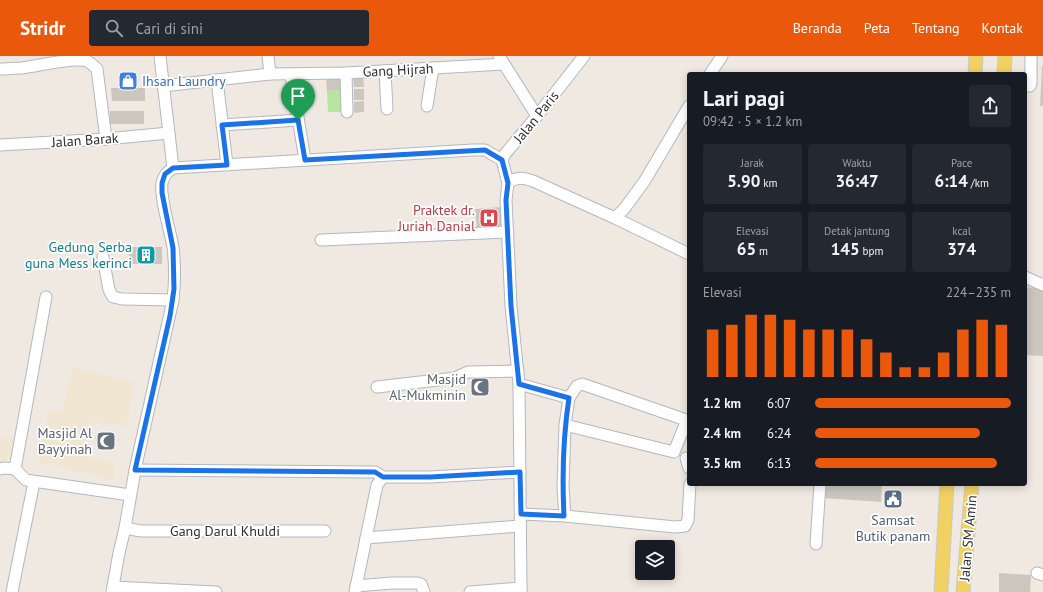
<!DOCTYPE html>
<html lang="id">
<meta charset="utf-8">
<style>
body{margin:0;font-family:"PT Sans",sans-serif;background:#242831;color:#f1f3f6;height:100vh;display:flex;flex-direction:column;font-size:15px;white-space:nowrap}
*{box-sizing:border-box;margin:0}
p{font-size:13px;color:#9ea1a6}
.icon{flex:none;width:22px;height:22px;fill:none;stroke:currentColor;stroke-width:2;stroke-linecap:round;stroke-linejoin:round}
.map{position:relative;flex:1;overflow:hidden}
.sheet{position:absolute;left:687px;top:16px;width:340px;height:414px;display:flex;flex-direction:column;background:#171b24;border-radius:4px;box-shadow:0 2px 10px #0003}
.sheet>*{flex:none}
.buttons{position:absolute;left:635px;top:484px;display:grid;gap:8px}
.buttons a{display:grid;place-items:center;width:40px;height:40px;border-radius:4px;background:#171b24;box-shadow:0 2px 10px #0003;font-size:20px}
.pin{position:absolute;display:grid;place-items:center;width:34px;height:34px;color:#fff;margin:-41px -17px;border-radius:50% 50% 50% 0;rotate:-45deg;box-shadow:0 0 4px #0007}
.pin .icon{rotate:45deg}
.round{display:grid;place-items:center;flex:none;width:42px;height:42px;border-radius:4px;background:#242831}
.headline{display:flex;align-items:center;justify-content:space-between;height:68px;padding:0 16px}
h1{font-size:22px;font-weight:700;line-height:30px}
.stats{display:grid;grid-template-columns:repeat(3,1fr);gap:6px;height:68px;padding:4px 16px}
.stats div{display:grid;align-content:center;border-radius:4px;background:#242831;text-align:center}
.stats b{font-size:17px;font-weight:700}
.stats small{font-size:11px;font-weight:400}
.stats p{font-size:11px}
.chart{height:112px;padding:8px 16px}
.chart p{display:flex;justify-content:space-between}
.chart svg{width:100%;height:72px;margin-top:4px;stroke:#ea580c;stroke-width:6}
ul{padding:0 16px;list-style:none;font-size:13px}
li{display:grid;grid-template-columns:64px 48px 1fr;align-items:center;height:30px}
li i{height:10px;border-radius:5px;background:#ea580c}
header{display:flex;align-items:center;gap:24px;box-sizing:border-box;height:56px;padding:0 20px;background:#ea580c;color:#fff}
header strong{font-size:19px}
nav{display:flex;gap:22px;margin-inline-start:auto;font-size:14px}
.search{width:280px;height:36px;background:#242831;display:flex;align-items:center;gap:10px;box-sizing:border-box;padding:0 14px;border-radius:4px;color:#9ea1a6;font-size:15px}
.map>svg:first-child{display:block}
</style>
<header>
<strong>Stridr</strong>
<div class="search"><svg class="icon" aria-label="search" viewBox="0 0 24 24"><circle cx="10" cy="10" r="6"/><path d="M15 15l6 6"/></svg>Cari di sini</div>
<nav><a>Beranda</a><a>Peta</a><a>Tentang</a><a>Kontak</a></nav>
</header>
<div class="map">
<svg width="1043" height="536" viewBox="0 0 1043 536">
<rect width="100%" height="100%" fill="#efe9e1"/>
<g fill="#f0e6d1">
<path d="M72,312L134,326L126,371L91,365L86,401L115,407L113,424L39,406L49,355L63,354Z"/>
<path d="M0,381L16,384L12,401L0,407Z"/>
</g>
<path fill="#b6e59e" d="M342,34V56H328L327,35Z"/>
<g fill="#cbc7bf">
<path d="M1042,10H1043V50H1040Z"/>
<path d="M353,20H363L364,31H354Z"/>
<path d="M326,21H341L342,34L327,35Z"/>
<path d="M111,32H145V45H112Z"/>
<rect x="354" y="33" width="10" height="11"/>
<path d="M364,45V56L354,57V46Z"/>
<rect x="110" y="55" width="34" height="13"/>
<path d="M501,151L502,171L477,173L475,153Z"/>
<rect x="129" y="191" width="33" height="17"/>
<path d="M1026,231L1043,233V300L1025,299V246Z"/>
<path d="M824,428H882L881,446L823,442Z"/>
<path d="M999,517L1031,519L1030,536H999Z"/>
</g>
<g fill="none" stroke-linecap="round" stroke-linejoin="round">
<defs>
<g id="minor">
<path d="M160,0L173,112"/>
<path d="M268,0L270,18"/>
<path d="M499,0L537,60"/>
<path d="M0,13C7,13 15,12 22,12C39,10 72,1 87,5C91,7 94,10 97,13L106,83"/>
<path d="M385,15L387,53"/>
<path d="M346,17L347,56"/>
<path d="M710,18L722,0"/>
<path d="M291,19L305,104"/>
<path d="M217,24L227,109"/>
<path d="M163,30L270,18L346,17L504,8"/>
<path d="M1025,30H1030L1031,27V0"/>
<path d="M427,50L433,12"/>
<path d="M222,69L298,64"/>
<path d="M0,89L106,83L169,77"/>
<path d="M173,112L473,94H485L502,104"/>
<path d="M508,127L502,104L505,98L537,60L584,0"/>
<path d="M615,162L689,198"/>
<path d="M321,184L508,176"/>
<path d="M103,201L109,234L113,241L122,243L173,244"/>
<path d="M1025,221L1043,229"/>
<path d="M519,328L569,342L577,330L582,328L689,365"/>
<path d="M377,331L455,322L468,316L518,315"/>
<path d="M569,342L565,369L674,396L687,364"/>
<path d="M686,402L689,412"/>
<path d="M0,413L4,412L15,413"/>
<path d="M15,413L46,241"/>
<path d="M15,413L26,424L130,439"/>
<path d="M135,414L375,416L383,421"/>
<path d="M521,458L565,460L675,471L685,470L688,464L690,428"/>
<path d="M565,460L563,431L565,369"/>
<path d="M125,472L141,475H325"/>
<path d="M366,482L520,470"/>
<path d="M816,488L820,428"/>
<path d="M1037,517L1043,519"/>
<path d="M356,530L392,527H417L421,528L424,536"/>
<path d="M113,531L216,536"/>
<path d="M12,536L34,426"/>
<path d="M112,536L119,497L125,472L135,414L173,244C175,227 175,208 173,191C170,174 160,143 162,127C164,119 167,116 173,112"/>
<path d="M355,536L377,429L383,421H430L520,416"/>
<path d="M470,536L521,532"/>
<path d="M521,536L519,328L511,250L506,144L508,127C517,120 524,122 533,125L615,162L624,153L644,126L689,50"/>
</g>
<g id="major">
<path d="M975,18L976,0"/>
<path d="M1004,18L1005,0"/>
<path d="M941,536L947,428"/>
<path d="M963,536L972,428"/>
</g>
</defs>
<use href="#minor" stroke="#b4b7c1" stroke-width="13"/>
<use href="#major" stroke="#c9c9c9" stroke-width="15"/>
<use href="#minor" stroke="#fff" stroke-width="11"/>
<use href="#major" stroke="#f2d163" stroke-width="13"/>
</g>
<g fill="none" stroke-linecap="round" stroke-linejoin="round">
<defs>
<path id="route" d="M298,64L305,104L485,94L502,104L508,127L506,144L511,250L519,328L569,342C563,381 562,420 564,460L521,458L520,416L430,421H383L375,416L135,414L170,260L174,233L173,192L162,137V127L165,118L173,112L227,109L222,69Z"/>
</defs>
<use href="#route" stroke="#fff" stroke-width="8"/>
<use href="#route" stroke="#1a73e8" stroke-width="5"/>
</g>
<defs>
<symbol id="shop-square" viewBox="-11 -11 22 22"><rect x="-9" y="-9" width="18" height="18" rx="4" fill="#3f7fe0" stroke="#fff"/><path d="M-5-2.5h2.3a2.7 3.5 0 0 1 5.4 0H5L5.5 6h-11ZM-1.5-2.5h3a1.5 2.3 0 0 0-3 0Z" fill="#fff"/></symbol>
<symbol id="hospital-square" viewBox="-11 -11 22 22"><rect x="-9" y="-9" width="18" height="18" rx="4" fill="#e0444e" stroke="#fff"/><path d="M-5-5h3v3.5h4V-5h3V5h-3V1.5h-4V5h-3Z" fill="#fff"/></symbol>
<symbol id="building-square" viewBox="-11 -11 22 22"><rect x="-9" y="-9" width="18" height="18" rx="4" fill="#0f9aa8" stroke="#fff"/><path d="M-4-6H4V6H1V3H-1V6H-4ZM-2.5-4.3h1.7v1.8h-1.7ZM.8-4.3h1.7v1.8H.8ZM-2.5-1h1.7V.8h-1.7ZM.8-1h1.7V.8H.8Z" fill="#fff"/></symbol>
<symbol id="mosque-square" viewBox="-11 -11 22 22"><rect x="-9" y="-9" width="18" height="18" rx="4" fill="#6b7280" stroke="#fff"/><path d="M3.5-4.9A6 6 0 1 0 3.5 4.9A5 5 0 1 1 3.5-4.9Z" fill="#fff"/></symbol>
<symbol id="civic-square" viewBox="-11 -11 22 22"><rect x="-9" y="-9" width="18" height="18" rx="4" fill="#5c6f8a" stroke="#fff"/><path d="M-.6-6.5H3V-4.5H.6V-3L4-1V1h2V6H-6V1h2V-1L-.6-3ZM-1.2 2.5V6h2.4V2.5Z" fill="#fff"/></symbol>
</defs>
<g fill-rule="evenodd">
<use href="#shop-square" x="117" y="14" width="22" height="22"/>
<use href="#hospital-square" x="478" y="151" width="22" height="22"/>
<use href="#building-square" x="135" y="188" width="22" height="22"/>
<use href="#mosque-square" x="469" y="320" width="22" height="22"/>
<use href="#mosque-square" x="95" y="374" width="22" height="22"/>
<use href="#civic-square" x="882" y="432" width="22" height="22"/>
</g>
<g text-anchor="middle" stroke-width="3.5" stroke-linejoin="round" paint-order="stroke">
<g font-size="14" fill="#2e2e2e" stroke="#fff">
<text transform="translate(398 14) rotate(-3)" y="5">Gang Hijrah</text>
<text transform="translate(536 61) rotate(-51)" y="5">Jalan Paris</text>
<text transform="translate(85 84) rotate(-4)" y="5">Jalan Barak</text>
<text x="225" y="480">Gang Darul Khuldi</text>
<text transform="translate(968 482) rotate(-85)" y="5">Jalan SM Amin</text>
</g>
<g font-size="14" fill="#366cbe" stroke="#fff" text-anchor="start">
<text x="142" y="30">Ihsan Laundry</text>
</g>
<g font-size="14" fill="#be3a42" stroke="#fff" text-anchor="end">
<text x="475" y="159">Praktek dr.<tspan x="475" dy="16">Juriah Danial</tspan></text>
</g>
<g font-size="14" fill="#0d838f" stroke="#fff" text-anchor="end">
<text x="132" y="196">Gedung Serba<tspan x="132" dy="16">guna Mess kerinci</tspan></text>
</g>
<g font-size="14" fill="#5b616d" stroke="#fff" text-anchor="end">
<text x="466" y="328">Masjid<tspan x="466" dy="16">Al-Mukminin</tspan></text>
<text x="92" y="382">Masjid Al<tspan x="92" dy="16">Bayyinah</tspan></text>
</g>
<g font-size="14" fill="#4e5e75" stroke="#fff">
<text x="893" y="469">Samsat<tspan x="893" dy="16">Butik panam</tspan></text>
</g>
</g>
</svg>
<div class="buttons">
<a><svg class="icon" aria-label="layers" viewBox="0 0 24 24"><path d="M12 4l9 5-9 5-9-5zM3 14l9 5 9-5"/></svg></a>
</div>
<div class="pin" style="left:298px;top:64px;background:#1e9e55"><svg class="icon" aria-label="arrive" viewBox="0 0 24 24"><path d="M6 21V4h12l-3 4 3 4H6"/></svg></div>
<section class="sheet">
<div class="headline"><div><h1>Lari pagi</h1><p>09:42 · 5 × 1.2 km</p></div><a class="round"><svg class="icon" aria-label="share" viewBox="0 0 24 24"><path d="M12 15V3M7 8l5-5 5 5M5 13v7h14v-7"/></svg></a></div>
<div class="stats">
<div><p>Jarak</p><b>5.90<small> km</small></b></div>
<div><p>Waktu</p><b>36:47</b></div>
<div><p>Pace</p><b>6:14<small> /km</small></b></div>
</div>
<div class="stats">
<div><p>Elevasi</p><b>65<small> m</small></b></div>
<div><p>Detak jantung</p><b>145<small> bpm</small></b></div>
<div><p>kcal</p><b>374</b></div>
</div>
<div class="chart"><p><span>Elevasi</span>224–235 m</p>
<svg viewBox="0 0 160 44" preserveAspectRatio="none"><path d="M5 44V15M15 44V12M25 44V6M35 44V6M45 44V9M55 44V15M65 44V15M75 44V15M85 44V21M95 44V29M105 44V38M115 44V38M125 44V29M135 44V15M145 44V9M155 44V12"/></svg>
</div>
<ul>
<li><b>1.2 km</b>6:07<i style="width:100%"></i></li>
<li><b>2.4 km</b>6:24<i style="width:84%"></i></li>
<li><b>3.5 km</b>6:13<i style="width:93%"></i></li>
</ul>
</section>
</div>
